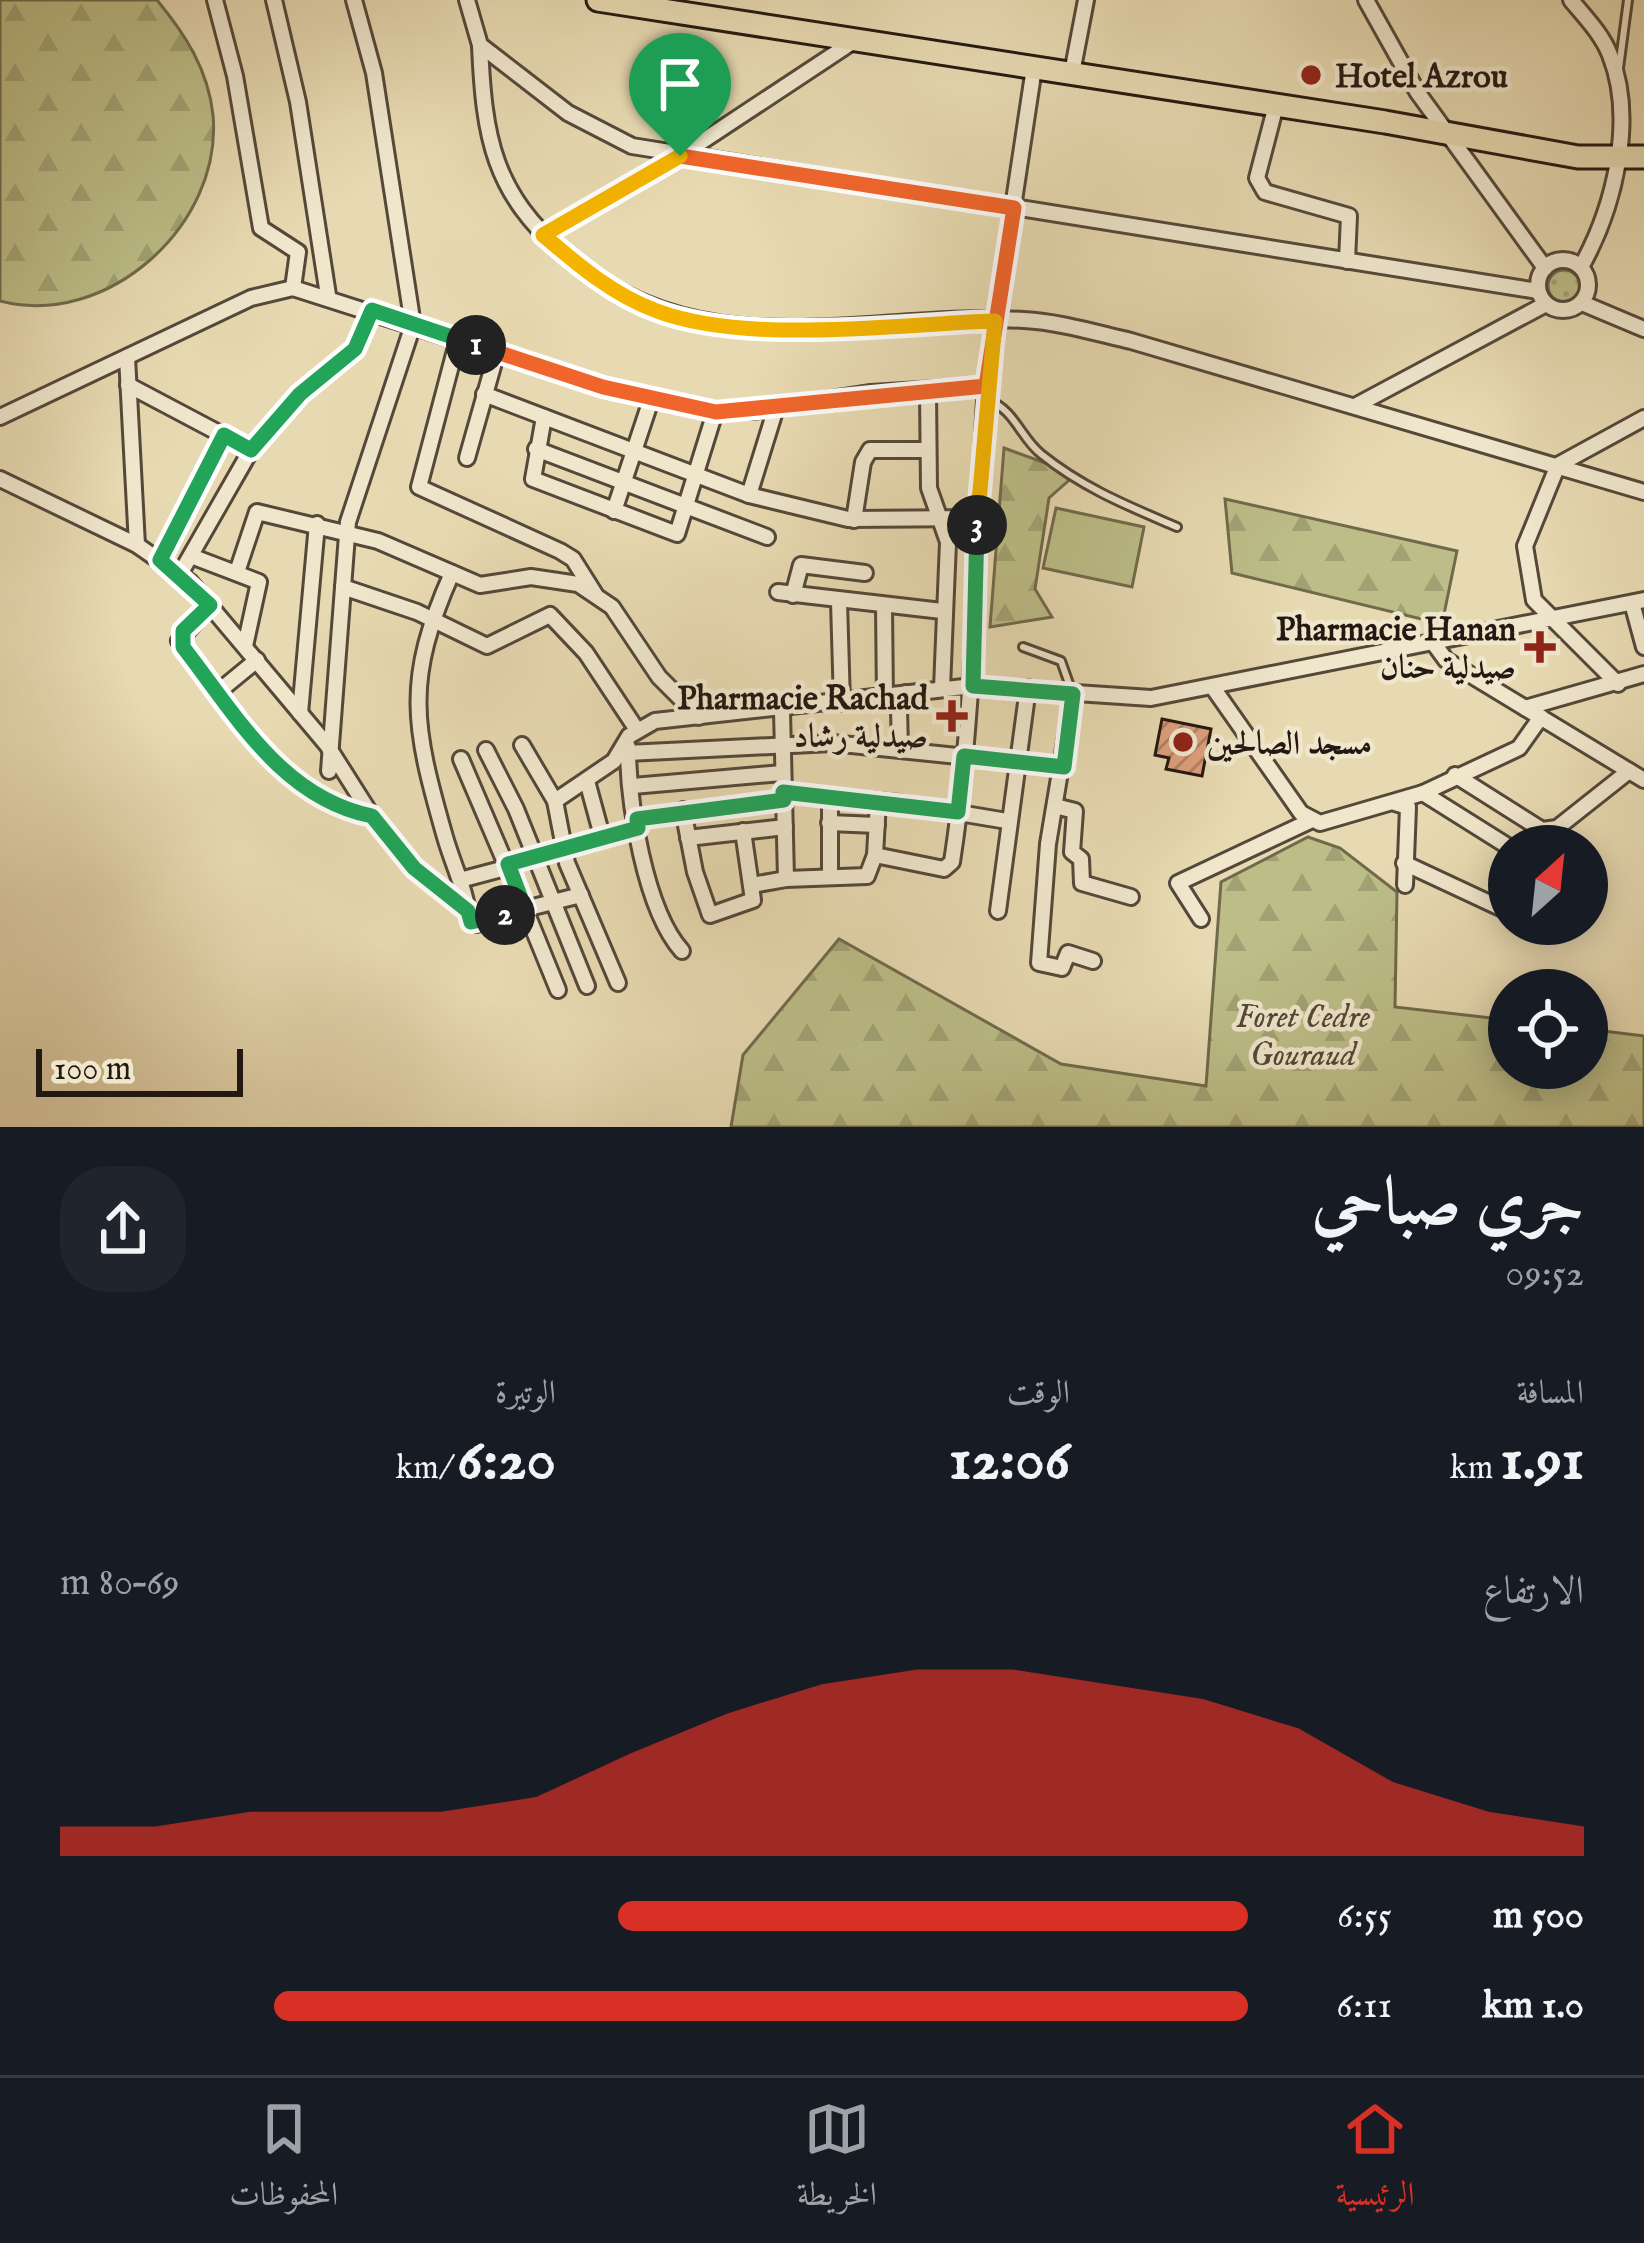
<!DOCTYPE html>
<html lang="ar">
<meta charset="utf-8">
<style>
body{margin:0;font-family:"IM FELL English",Amiri,serif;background:#20242c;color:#f1f3f6;direction:rtl;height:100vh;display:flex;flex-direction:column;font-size:45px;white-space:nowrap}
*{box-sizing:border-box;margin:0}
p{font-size:39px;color:#9ea1a6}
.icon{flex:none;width:66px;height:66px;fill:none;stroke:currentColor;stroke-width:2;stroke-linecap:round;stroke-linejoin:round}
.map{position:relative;height:1127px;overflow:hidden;direction:ltr}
.details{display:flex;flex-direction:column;background:#171b24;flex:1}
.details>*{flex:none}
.needle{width:78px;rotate:27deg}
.controls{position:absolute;left:1488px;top:825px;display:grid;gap:24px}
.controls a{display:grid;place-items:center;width:120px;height:120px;border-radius:50%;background:#171b24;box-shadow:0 6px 30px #0003;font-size:60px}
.scale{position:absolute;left:36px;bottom:30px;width:207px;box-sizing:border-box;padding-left:12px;border:6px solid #241812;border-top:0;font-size:33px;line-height:42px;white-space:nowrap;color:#241812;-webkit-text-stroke:9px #efe6cc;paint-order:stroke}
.pin{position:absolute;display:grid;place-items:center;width:102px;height:102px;color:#fff;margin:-123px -51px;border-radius:50% 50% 50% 0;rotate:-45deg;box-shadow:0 0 12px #0007}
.pin .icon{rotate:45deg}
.km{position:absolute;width:60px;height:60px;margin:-30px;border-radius:50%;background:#222;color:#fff;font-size:33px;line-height:60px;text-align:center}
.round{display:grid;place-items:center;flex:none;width:126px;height:126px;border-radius:48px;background:#20242c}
.headline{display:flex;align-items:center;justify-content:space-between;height:204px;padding:0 60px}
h1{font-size:66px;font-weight:700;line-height:90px}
.figures{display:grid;grid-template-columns:repeat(3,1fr);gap:18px;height:204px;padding:12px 60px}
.figures div{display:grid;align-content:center}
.figures b{font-size:60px;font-weight:700}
.figures small{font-size:33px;font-weight:400}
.figures p{font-size:33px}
.chart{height:336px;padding:24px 60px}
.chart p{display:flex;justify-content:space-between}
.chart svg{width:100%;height:216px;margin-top:12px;fill:#d93025;opacity:.7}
ul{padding:0 60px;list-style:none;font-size:39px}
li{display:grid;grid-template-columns:192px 144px 1fr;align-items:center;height:90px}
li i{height:30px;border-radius:15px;background:#d93025}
.dock{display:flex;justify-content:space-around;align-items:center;height:168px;border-top:3px solid #363941;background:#171b24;font-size:33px;color:#9ea1a6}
.dock a{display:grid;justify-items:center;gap:6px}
.dock .selected{color:#d93025}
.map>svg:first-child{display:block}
</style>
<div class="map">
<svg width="1644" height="1127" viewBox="0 0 1644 1127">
<defs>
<pattern id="forest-firs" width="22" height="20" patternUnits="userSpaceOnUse" patternTransform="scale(3)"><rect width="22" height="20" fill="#bcbd87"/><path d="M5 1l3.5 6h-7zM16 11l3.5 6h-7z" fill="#a1a274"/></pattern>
<pattern id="park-dots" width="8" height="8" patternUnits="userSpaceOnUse" patternTransform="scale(3)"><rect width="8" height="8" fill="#bcbd87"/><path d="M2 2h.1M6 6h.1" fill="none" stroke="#a1a274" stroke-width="1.8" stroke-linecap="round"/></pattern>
<pattern id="building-hatch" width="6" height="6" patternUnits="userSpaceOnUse" patternTransform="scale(3)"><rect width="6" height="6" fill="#dc9e7c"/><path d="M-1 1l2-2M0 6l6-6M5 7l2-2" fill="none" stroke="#b28064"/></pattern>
</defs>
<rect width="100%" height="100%" fill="#e7d9b1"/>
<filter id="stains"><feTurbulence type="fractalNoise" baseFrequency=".00167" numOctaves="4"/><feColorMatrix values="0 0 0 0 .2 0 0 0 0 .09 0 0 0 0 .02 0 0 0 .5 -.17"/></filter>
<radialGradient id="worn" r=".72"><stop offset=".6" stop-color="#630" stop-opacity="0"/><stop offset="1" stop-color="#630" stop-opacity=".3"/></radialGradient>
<g fill="url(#forest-firs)" stroke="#706a4c" stroke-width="3">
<path d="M0,0H157C185,34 208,69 213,115C223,225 107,329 0,301Z"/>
<path d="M1004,448L1076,474L1049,498L1035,589L1052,617L990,627Z"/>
<path d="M1225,499L1457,551L1442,624L1232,573Z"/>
<path d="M1308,837L1340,848L1397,892L1395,1007L1509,1020V1068H1587V1029L1644,1036V1127H731L743,1055L839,939L1061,1064L1206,1086L1221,882Z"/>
</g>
<circle fill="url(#park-dots)" stroke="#706a4c" stroke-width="3" cx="1564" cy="286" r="16"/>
<path fill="#bcbd87" stroke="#706a4c" stroke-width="3" d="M1056,508L1144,527L1132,587L1043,568Z"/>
<path fill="url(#building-hatch)" stroke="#241812" stroke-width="3" d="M1162,719L1211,729L1202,776L1166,769L1169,758L1155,755Z"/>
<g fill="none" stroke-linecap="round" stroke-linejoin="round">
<defs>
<g id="service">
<path d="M1619,68L1628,0"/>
<path d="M988,400C1015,410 1020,437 1041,454C1083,488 1128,506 1177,527"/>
<path d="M1023,647L1061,661L1072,692"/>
</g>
<g id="minor">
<path d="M215,0L235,76L261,228L298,252L293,288"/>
<path d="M274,0L298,102L328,295"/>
<path d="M467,0L480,45L568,113L632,146L1538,291"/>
<path d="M1366,0L1418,93L1545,268"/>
<path d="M1571,0C1585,17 1602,34 1610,55C1636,120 1614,208 1581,267"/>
<path d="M480,45C484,138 493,193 566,255C704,372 861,311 1024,320C1060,322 1096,333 1131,341L1644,492"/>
<path d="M1072,73L1086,0"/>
<path d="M1275,109L1257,178L1265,192L1349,216L1347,261"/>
<path d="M543,235L680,156L854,41"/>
<circle cx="1563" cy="285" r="25"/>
<path d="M1582,303L1644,329"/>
<path d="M458,339L419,487L560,551L573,559L595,594"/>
<path d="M127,357L137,545"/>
<path d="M128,385L251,450L300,394L355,349L372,310"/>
<path d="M928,392L929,488L948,542L942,688"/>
<path d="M484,394L749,495L776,408"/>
<path d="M1357,405L1546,304"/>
<path d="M0,417L251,298L293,288L603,387L699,410L753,411L871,393L986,386L1034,68"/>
<path d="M544,417L533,479L677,534L715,412"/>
<path d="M536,449L767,537"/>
<path d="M467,458L497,352"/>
<path d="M0,479L137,545L190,582L327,745L372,816"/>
<path d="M749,495L848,519L977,518"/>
<path d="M614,511L651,400"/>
<path d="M854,520L863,462L870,450H928"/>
<path d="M191,556L259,582L245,646"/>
<path d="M160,561L224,435"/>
<path d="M237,572L257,512L378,541L480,585L531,577L578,584L612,607L659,677L699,717"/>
<path d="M452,573C404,681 413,725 445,837C453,865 466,890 469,919L477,924L525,909L461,759"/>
<path d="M180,574L251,450"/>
<path d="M343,587L417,612L487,646L550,615L586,653L637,730"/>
<path d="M778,592L942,611"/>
<path d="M793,595L801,565L865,573"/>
<path d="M839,602L842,703"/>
<path d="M1632,603L1644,647"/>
<path d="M210,605L179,641C192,663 211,682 226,702C268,755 302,802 372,816L414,868L468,911"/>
<path d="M884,606L885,700"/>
<path d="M1432,641L1446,660L1644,780"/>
<path d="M1618,684L1534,600L1525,546L1558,465L1644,418"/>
<path d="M1214,689L1301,813L1320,823L1423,793L1519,748L1541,717"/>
<path d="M218,692L257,660"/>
<path d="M1073,694L1048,844L1039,963L1062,968L1068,953L1093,961"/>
<path d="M1525,708L1644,674"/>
<path d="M300,713L317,524"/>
<path d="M522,745L555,801L614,761L629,736L655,721L973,686L1151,698L1644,600"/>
<path d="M628,747C628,802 645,910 682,951"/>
<path d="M900,749L899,709L906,693"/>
<path d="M486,750L516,809L587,986"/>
<path d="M627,753L832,743L1064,767"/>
<path d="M329,771L348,522L413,325L374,73L354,0"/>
<path d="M1455,775L1542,830L1557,828L1629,771"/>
<path d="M633,786L782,773"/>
<path d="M783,792L899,803L1007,821"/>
<path d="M1423,793L1509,847"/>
<path d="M555,801L567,863L618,983"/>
<path d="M1395,803L1408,807L1405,885"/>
<path d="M1055,806L1075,811L1072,852L1081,859L1082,883L1131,897"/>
<path d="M683,810L695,872L710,915L753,900L743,831"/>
<path d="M637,819L784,801"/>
<path d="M829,823L877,825"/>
<path d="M602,836L638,828"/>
<path d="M688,838L785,827"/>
<path d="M875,855L878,801"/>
<path d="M1404,863L1509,912"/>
<path d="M508,864L602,836L587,781"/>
<path d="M830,877V797"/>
<path d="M786,879L867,876L875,855L944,869L952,862C976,705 975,545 986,386"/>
<path d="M460,880L509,867"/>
<path d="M752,885L786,879L782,711"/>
<path d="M998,911L1028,688"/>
<path d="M1201,919L1178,883L1310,821"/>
<path d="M558,990L525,909L581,895"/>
</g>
<path id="primary" d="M598,0L1385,122L1578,157H1644"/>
</defs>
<use href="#service" stroke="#55483a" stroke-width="12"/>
<use href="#minor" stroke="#55483a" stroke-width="20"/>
<use href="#primary" stroke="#241812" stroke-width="27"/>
<use href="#service" stroke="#efe6cc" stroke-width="6"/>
<use href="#minor" stroke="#efe6cc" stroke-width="14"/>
<use href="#primary" stroke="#e7d9b1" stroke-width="21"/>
</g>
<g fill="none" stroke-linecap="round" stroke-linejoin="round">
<defs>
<path id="split-1" d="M476,345L603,387L716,412L986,386L1014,208L680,156"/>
<path id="split-2" d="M476,345L372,310L355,349L300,394L251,450L224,435L160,560L210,605L183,631V647C236,715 282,798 372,816L414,868L468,911L471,922L505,915"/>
<path id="split-3" d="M505,915L525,909L508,864L638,828L637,819L784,800L783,792L958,812L964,756L1064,767L1073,694L973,686L977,525"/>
<path id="split-4" d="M680,156L543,235C578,265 613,295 657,311C748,345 896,324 995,321L977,525"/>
</defs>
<use href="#split-1" stroke="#fff" stroke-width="24"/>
<use href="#split-2" stroke="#fff" stroke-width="24"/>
<use href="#split-3" stroke="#fff" stroke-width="24"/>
<use href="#split-4" stroke="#fff" stroke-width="24"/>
<use href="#split-1" stroke="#f0652b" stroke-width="15"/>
<use href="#split-2" stroke="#22a559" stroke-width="15"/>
<use href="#split-3" stroke="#22a559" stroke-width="15"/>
<use href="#split-4" stroke="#f5b400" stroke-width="15"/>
</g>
<g fill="#8f2418" stroke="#efe6cc" stroke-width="4.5">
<circle cx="1311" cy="75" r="12"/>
<path d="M1534 629h12v12h12v12h-12v12h-12v-12h-12v-12h12z"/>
<path d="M946 698h12v12h12v12h-12v12h-12v-12h-12v-12h12z"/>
<circle cx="1183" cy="742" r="12"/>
</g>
<g text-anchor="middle" stroke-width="9" stroke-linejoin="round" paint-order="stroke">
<g font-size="33" font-weight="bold" fill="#241812" stroke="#efe6cc" text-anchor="start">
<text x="1335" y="87">Hotel Azrou</text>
<text x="1516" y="640" text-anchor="end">Pharmacie Hanan<tspan x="1516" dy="38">صيدلية حنان</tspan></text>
<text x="928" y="709" text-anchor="end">Pharmacie Rachad<tspan x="928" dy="38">صيدلية رشاد</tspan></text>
<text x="1207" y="754">مسجد الصالحين</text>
</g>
<g font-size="33" font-style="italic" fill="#524a35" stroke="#efe6cc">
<text x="1303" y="1027">Foret Cedre<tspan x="1303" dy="38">Gouraud</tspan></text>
</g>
</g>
<rect width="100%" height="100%" filter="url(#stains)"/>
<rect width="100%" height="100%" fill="url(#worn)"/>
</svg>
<div class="controls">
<a><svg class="needle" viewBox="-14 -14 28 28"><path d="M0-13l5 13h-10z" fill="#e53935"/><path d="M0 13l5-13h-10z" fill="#9ea1a6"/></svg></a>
<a><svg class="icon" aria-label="locate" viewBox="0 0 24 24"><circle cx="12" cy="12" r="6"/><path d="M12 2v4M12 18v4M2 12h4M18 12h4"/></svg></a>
</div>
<div class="scale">100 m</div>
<div class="pin" style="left:680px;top:156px;background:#1e9e55"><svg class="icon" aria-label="arrive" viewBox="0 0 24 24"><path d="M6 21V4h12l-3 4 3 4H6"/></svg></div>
<b class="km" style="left:476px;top:345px">1</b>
<b class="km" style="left:505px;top:915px">2</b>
<b class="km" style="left:977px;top:525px">3</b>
</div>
<section class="details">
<div class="headline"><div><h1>جري صباحي</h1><p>09:52</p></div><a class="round"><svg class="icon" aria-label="share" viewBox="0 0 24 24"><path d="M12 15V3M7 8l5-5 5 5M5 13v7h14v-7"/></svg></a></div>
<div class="figures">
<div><p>المسافة</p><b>1.91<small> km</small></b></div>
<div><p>الوقت</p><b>12:06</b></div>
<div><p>الوتيرة</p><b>6:20<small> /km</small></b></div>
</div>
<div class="chart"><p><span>الارتفاع</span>69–80 m</p>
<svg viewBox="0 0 160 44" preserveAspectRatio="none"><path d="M0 44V38L10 38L20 35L30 35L40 35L50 32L60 23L70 15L80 9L90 6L100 6L110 9L120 12L130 18L140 29L150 35L160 38V44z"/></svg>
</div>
<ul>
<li><b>500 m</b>6:55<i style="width:53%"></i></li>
<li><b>1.0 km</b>6:11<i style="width:82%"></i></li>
</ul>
</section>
<nav class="dock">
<a class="selected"><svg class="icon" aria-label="home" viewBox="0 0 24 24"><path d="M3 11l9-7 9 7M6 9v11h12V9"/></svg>الرئيسية</a>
<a><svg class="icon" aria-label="map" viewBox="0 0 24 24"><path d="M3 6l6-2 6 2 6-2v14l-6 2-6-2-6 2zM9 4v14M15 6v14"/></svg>الخريطة</a>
<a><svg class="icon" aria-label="saved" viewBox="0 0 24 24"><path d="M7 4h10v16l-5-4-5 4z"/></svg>المحفوظات</a>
</nav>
